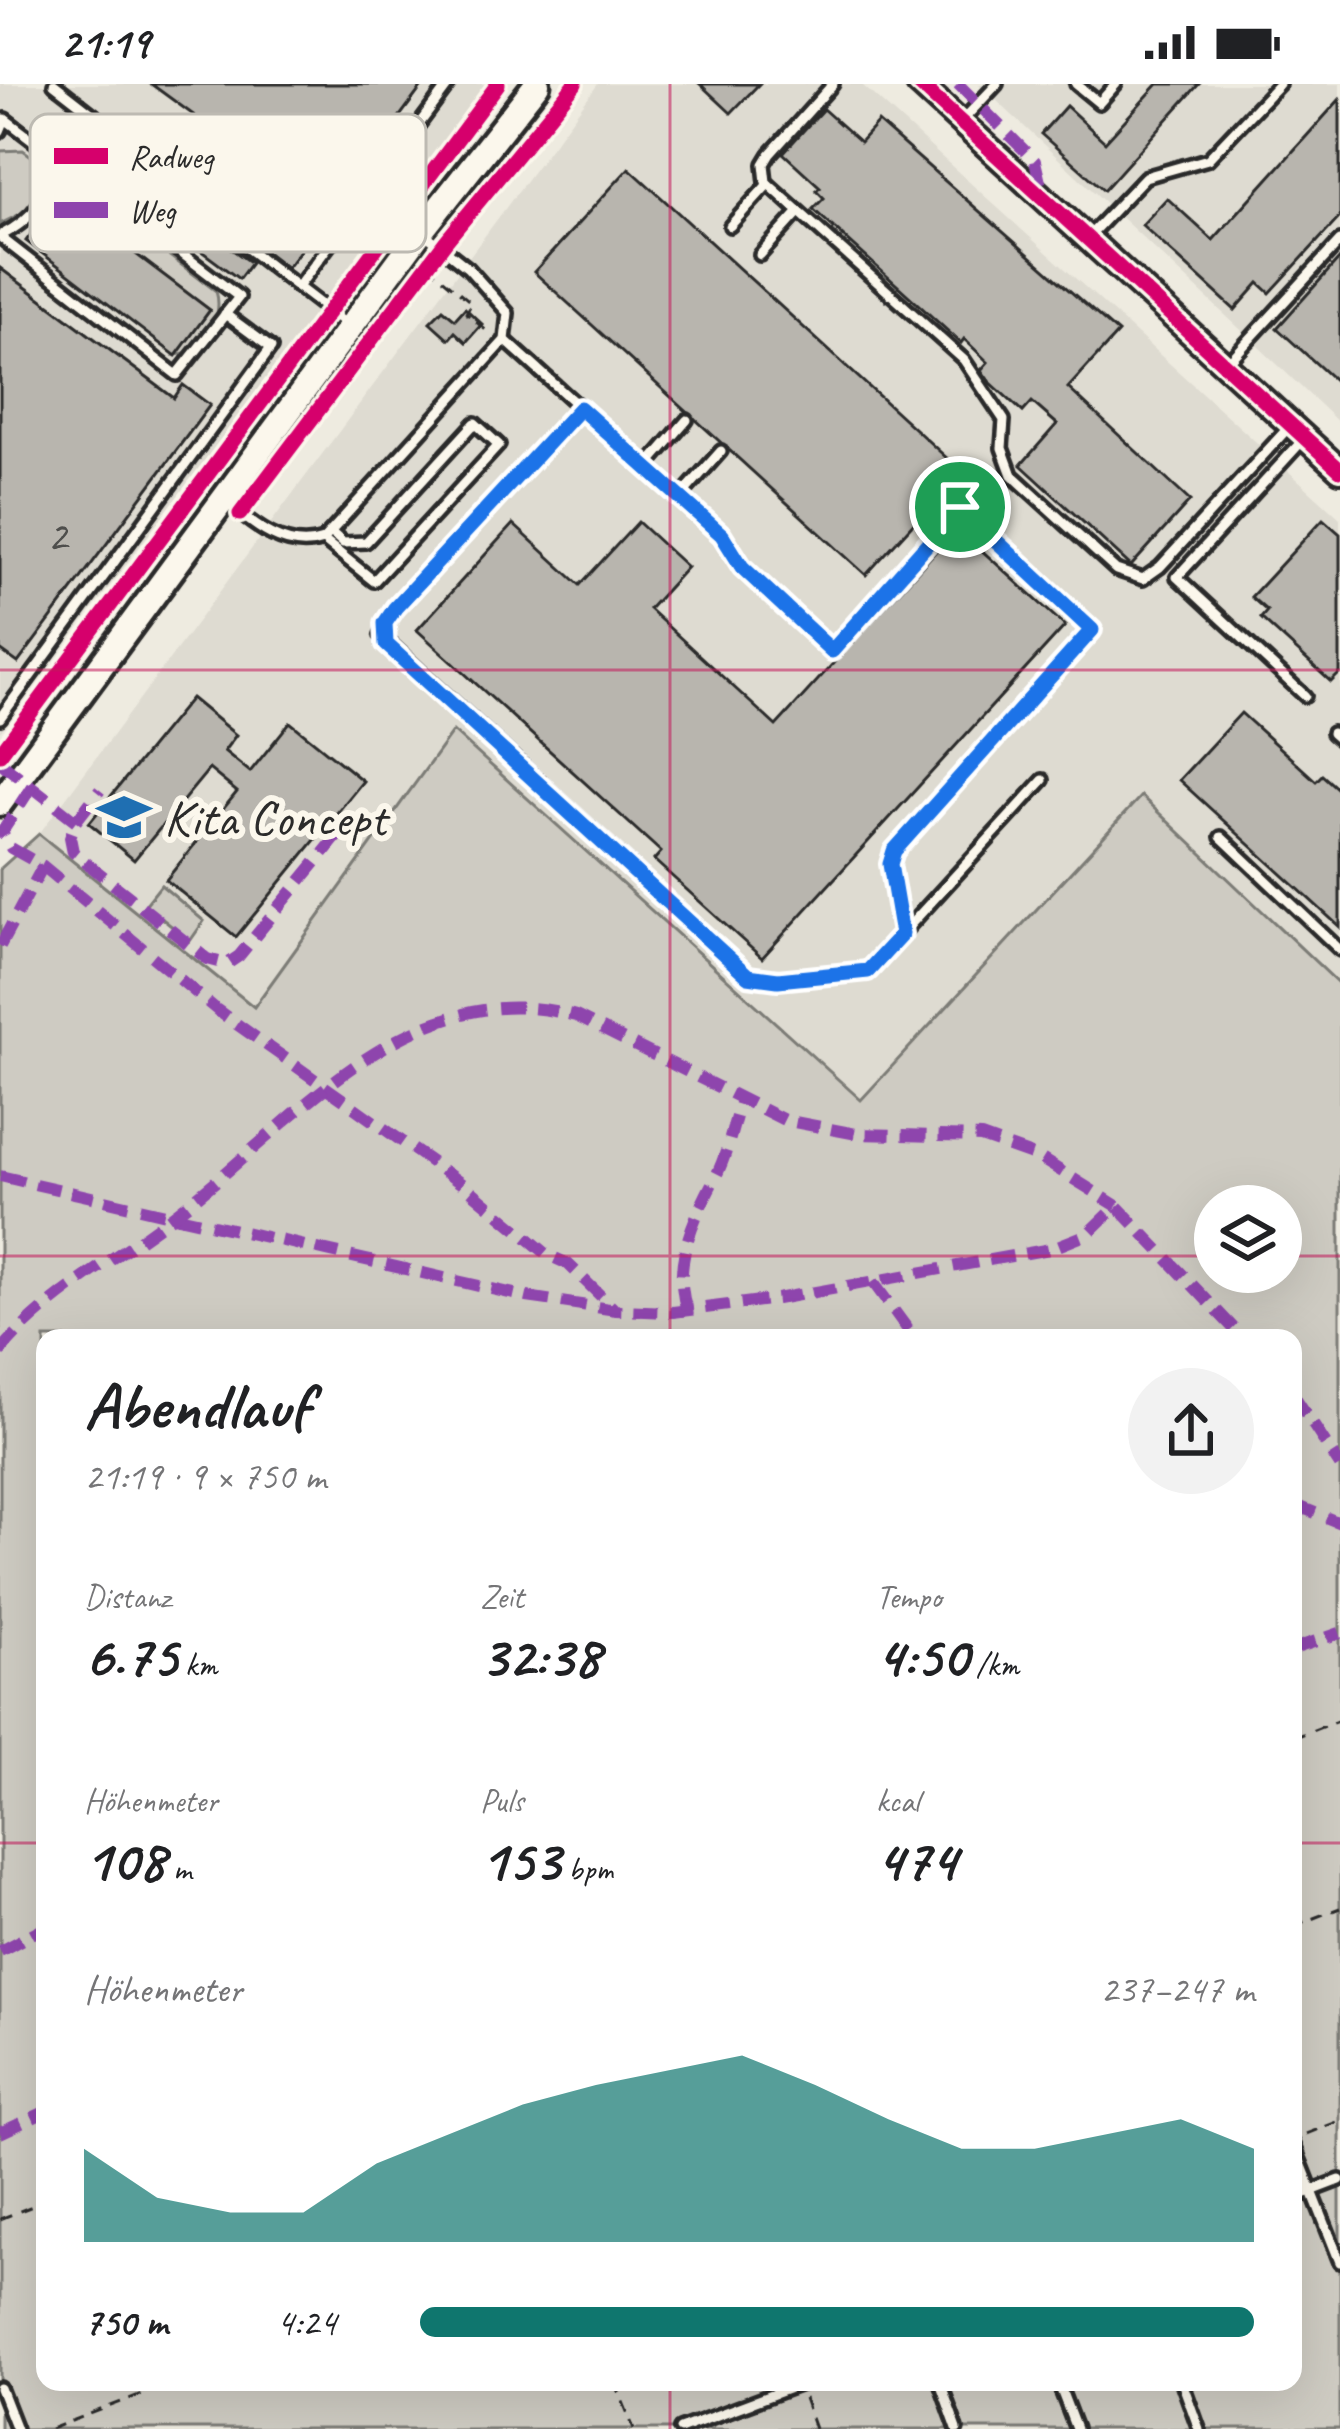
<!DOCTYPE html>
<html lang="de">
<meta charset="utf-8">
<style>
body{margin:0;font-family:Caveat,sans-serif;background:#f2f2f2;color:#202124;height:100vh;display:flex;flex-direction:column;font-size:45px;white-space:nowrap}
*{box-sizing:border-box;margin:0}
p{font-size:39px;color:#757577}
.icon{flex:none;width:66px;height:66px;fill:none;stroke:currentColor;stroke-width:2;stroke-linecap:round;stroke-linejoin:round}
.map{position:relative;flex:1;overflow:hidden}
.details{position:absolute;left:36px;top:1245px;width:1266px;height:1062px;display:flex;flex-direction:column;background:#fff;border-radius:24px;box-shadow:0 12px 48px #0002}
.details>*{flex:none}
.tools{position:absolute;left:1194px;top:1101px;display:grid;gap:24px}
.tools a{display:grid;place-items:center;width:108px;height:108px;border-radius:50%;background:#fff;box-shadow:0 12px 48px #0002;font-size:60px}
.pin{position:absolute;display:grid;place-items:center;width:102px;height:102px;color:#fff;margin:-51px;border:6px solid #fff;border-radius:50%;box-shadow:0 3px 12px #0007}
.round{display:grid;place-items:center;flex:none;width:126px;height:126px;border-radius:63px;background:#f2f2f2}
.summary{display:flex;align-items:center;justify-content:space-between;height:204px;padding:0 48px}
h1{font-size:66px;font-weight:700;line-height:90px}
.figures{display:grid;grid-template-columns:repeat(3,1fr);gap:18px;height:204px;padding:12px 48px}
.figures div{display:grid;align-content:center}
.figures b{font-size:60px;font-weight:700}
.figures small{font-size:33px;font-weight:400}
.figures p{font-size:33px}
.chart{height:336px;padding:24px 48px}
.chart p{display:flex;justify-content:space-between}
.chart svg{width:100%;height:216px;margin-top:12px;fill:#0f766e;opacity:.7}
ul{padding:0 48px;list-style:none;font-size:39px}
li{display:grid;grid-template-columns:192px 144px 1fr;align-items:center;height:90px}
li i{height:30px;border-radius:15px;background:#0f766e}
.status{display:flex;justify-content:space-between;align-items:center;height:84px;padding:0 60px;background:#fff;direction:ltr}
.status svg{height:33px;fill:currentColor}
.map>svg:first-child{display:block}
</style>
<div class="status"><b>21:19</b><svg viewBox="0 0 49 12"><path d="M0 12V9h3v3zM5 12V6h3v6zM10 12V3h3v9zM15 12V0h3v12zM26 1h20v11H26zM47 4h2v5h-2z"/></svg></div>
<div class="map">
<svg width="1340" height="2345" viewBox="0 0 1340 2345">
<rect width="100%" height="100%" fill="#eeebe0"/>
<filter id="ink" filterUnits="userSpaceOnUse"><feTurbulence type="fractalNoise" baseFrequency=".00833" numOctaves="2"/><feDisplacementMap in="SourceGraphic" scale="24" xChannelSelector="R" yChannelSelector="G"/><feConvolveMatrix kernelMatrix="1 2 1 2 8 2 1 2 1" color-interpolation-filters="sRGB"/></filter>
<g filter="url(#ink)">
<g fill="#dedbd1">
<path d="M0,0H487L0,648Z"/>
<path d="M598,0H861L1340,434V902L1140,713L862,1017L453,648L254,924L39,750Z"/>
<path d="M979,0H1340V340L1239,244Z"/>
</g>
<g fill="#cecbc2" stroke="#7c7b76" stroke-width="3" fill-rule="evenodd">
<path d="M23,66L47,83L48,99L26,127L0,140V67Z"/>
<path d="M62,98L73,99L216,207C225,235 202,269 175,271L210,226L53,108Z"/>
<path d="M453,647L861,1016L1141,712L1340,901V2345H0V785L39,750L254,923ZM1215,1122H1281V1188H1215ZM45,1254H1293V2298H45Z"/>
<path d="M161,801L204,837L190,857L145,821Z"/>
</g>
<g fill="#b8b5ae" stroke="#2b2b2b" stroke-width="3">
<path d="M151,0H424L287,184L203,119L235,76L207,55L214,46Z"/>
<path d="M700,0H759L731,29Z"/>
<path d="M1158,0H1199L1104,106L1041,50L1066,22L1105,58Z"/>
<path d="M1340,15V133L1270,209L1259,199L1235,226L1142,141L1167,114L1213,156Z"/>
<path d="M823,25L860,58L878,38L1118,249L1068,304L1190,417L1131,482L1021,381L1057,340L1032,318L1023,328L989,297L981,286L988,278L964,255L961,259L813,125L824,114L816,106L820,103L783,69Z"/>
<path d="M629,84L961,387L866,491L534,188Z"/>
<path d="M122,86L251,179L239,195L111,100Z"/>
<path d="M59,112L210,226L176,272L26,157Z"/>
<path d="M1340,174V301L1277,244Z"/>
<path d="M0,184L174,314L183,301L210,321L18,579L0,566Z"/>
<path d="M465,224L482,240L466,258L455,248L449,255L430,238L443,225L455,235Z"/>
<path d="M1323,435L1340,450V589L1331,598L1261,534L1267,527L1251,513Z"/>
<path d="M638,438L687,483L649,525L776,642L957,444L1065,542L762,874L654,776L661,768L417,546L513,440L580,501Z"/>
<path d="M191,614L236,651L224,667L250,688L290,638L363,697L236,853L166,796L237,708L209,685L134,776L89,739Z"/>
<path d="M1241,629L1316,697L1322,691L1340,707V843L1179,696Z"/>
</g>
<g fill="none" stroke-linecap="round" stroke-linejoin="round">
<defs>
<g id="service">
<path d="M54,0L117,49L144,85L350,243"/>
<path d="M833,0L770,70L764,80L766,98L964,276L1004,336L1002,364L1012,391L1116,486L1143,495L1160,483L1289,343"/>
<path d="M1076,0L1099,19L1116,0"/>
<path d="M961,38L997,0"/>
<path d="M0,47L5,35L239,213L177,291L0,153"/>
<path d="M730,142L768,100"/>
<path d="M0,152C37,133 48,113 58,73"/>
<path d="M1088,153L1145,93L1208,75L1279,0"/>
<path d="M760,171L797,130"/>
<path d="M298,203L449,0"/>
<path d="M505,256L722,451L742,483L832,567L960,423L1092,546L894,767L890,780L902,850"/>
<path d="M1227,280L1340,157"/>
<path d="M580,324L395,525L381,551L748,891L778,896L868,887L1043,696"/>
<path d="M1303,356L1177,493L1305,612"/>
<path d="M646,383L687,336"/>
<path d="M680,413L721,367"/>
<path d="M226,418C252,440 286,469 323,456L505,256L508,229L468,184L425,150"/>
<path d="M323,456L374,497L499,361L475,339L366,458L343,459L332,449"/>
<path d="M0,634L271,264L225,230"/>
<path d="M1332,649L1340,656"/>
<path d="M1221,753L1340,866"/>
<path d="M1293,2059L1340,2178"/>
<path d="M1293,2114L1340,2096"/>
<path d="M940,2298L957,2345"/>
<path d="M1058,2298L1076,2345"/>
<path d="M1182,2298L1199,2345"/>
<path d="M0,2304L16,2345"/>
<path d="M680,2345L806,2298"/>
</g>
<path id="tertiary" d="M919,0L1340,386"/>
<path id="secondary" d="M0,719L421,147L537,0"/>
</defs>
<use href="#service" stroke="#2b2b2b" stroke-width="18"/>
<use href="#tertiary" stroke="#2b2b2b" stroke-width="30"/>
<use href="#secondary" stroke="#2b2b2b" stroke-width="33"/>
<g stroke="#2b2b2b" stroke-width="3" stroke-dasharray="12 9" stroke-linecap="butt">
<path d="M427,181L472,219L466,229L489,249"/>
<path d="M1293,1654L1340,1636"/>
<path d="M1293,1842L1340,1824"/>
<path d="M1306,2050L1340,2037"/>
<path d="M0,2135L45,2117"/>
<path d="M615,2298L634,2345"/>
<path d="M804,2314L815,2345"/>
<path d="M51,2345L173,2298"/>
</g>
<use href="#service" stroke="#fbf7ec" stroke-width="9"/>
<use href="#tertiary" stroke="#fbf7ec" stroke-width="21"/>
<use href="#secondary" stroke="#fbf7ec" stroke-width="24"/>
<g stroke="#8e44ad" stroke-width="12" stroke-dasharray="24 12" stroke-linecap="butt">
<path d="M958,0L1035,77L1043,111"/>
<path d="M0,678L76,737L70,753L73,768L207,875L227,880L239,872L352,734"/>
<path d="M32,702L2,748L11,764L43,782L217,926L469,1105L548,1171L568,1180L613,1224"/>
<path d="M76,737L100,706"/>
<path d="M0,862L43,782"/>
<path d="M0,1092L527,1213L616,1226L673,1228L777,1215L1050,1165L1088,1150L1117,1122L1243,1254"/>
<path d="M873,1198L914,1254"/>
<path d="M687,1226C671,1179 695,1132 717,1090C728,1068 733,1040 741,1016"/>
<path d="M0,1268C48,1210 112,1178 171,1133C292,1044 407,885 576,932L784,1036L857,1050L981,1053L1040,1074L1117,1122"/>
<path d="M1293,1310L1340,1382"/>
<path d="M1293,1420L1340,1439"/>
<path d="M1293,1565L1340,1549"/>
<path d="M0,1867L45,1843"/>
<path d="M0,2049L45,2028"/>
</g>
<defs>
<g id="cycleway">
<path d="M919,0L1340,386"/>
<path d="M240,430L446,157L575,0"/>
<path d="M0,670L498,0"/>
</g>
</defs>
<use href="#cycleway" stroke="#fbf7ec" stroke-width="22"/>
<use href="#cycleway" stroke="#d6006c" stroke-width="15"/>
</g>
</g>
<g fill="none" stroke-linecap="round" stroke-linejoin="round" filter="url(#ink)">
<defs>
<path id="route" d="M580,324L722,451L742,483L832,567L960,423L1092,546L894,767L890,780L902,850L868,887L778,896L748,892L386,560L385,539L395,524Z"/>
</defs>
<use href="#route" stroke="#fff" stroke-width="24"/>
<use href="#route" stroke="#1a73e8" stroke-width="15"/>
</g>
<path fill="none" stroke="#c2185b" stroke-width="3" stroke-opacity="0.55" d="M670,0V1254M0,586H1340M0,1172H1215M1281,1172H1340M0,1759H45M1293,1759H1340M670,2298V2345"/>
<defs>
<symbol id="school-bare" viewBox="-9 -9 18 18"><path d="M0-5L7-2L0 1L-7-2ZM-4 1L0 2.5L4 1V4Q0 6-4 4Z" fill="#1f6fb2" stroke="#fbf7ec" stroke-width="2.5" paint-order="stroke"/></symbol>
</defs>
<g fill-rule="evenodd">
<use href="#school-bare" x="86" y="695" width="76" height="76"/>
</g>
<g text-anchor="middle" stroke-width="12" stroke-linejoin="round" paint-order="stroke">
<g font-size="45" fill="#4e4e4c">
<text x="57" y="466">2</text>
</g>
<g font-size="51" fill="#2b2b2b" stroke="#fbf7ec" text-anchor="start">
<text x="164" y="751">Kita Concept</text>
</g>
</g>
<rect x="30" y="30" width="396" height="138" rx="18" fill="#fbf7ec" stroke="#bdbab2" stroke-width="3"/>
<rect x="54" y="64" width="54" height="16" fill="#d6006c"/>
<rect x="54" y="118" width="54" height="16" fill="#8e44ad"/>
<g font-size="33" fill="#2b2b2b">
<text x="129" y="84">Radweg</text>
<text x="129" y="138">Weg</text>
</g>
</svg>
<div class="tools">
<a><svg class="icon" aria-label="layers" viewBox="0 0 24 24"><path d="M12 4l9 5-9 5-9-5zM3 14l9 5 9-5"/></svg></a>
</div>
<div class="pin" style="left:960px;top:423px;background:#1e9e55"><svg class="icon" aria-label="arrive" viewBox="0 0 24 24"><path d="M6 21V4h12l-3 4 3 4H6"/></svg></div>
<section class="details">
<div class="summary"><div><h1>Abendlauf</h1><p>21:19 · 9 × 750 m</p></div><a class="round"><svg class="icon" aria-label="share" viewBox="0 0 24 24"><path d="M12 15V3M7 8l5-5 5 5M5 13v7h14v-7"/></svg></a></div>
<div class="figures">
<div><p>Distanz</p><b>6.75<small> km</small></b></div>
<div><p>Zeit</p><b>32:38</b></div>
<div><p>Tempo</p><b>4:50<small> /km</small></b></div>
</div>
<div class="figures">
<div><p>Höhenmeter</p><b>108<small> m</small></b></div>
<div><p>Puls</p><b>153<small> bpm</small></b></div>
<div><p>kcal</p><b>474</b></div>
</div>
<div class="chart"><p><span>Höhenmeter</span>237–247 m</p>
<svg viewBox="0 0 160 44" preserveAspectRatio="none"><path d="M0 44V25L10 35L20 38L30 38L40 28L50 22L60 16L70 12L80 9L90 6L100 12L110 19L120 25L130 25L140 22L150 19L160 25V44z"/></svg>
</div>
<ul>
<li><b>750 m</b>4:24<i style="width:100%"></i></li>
</ul>
</section>
</div>
